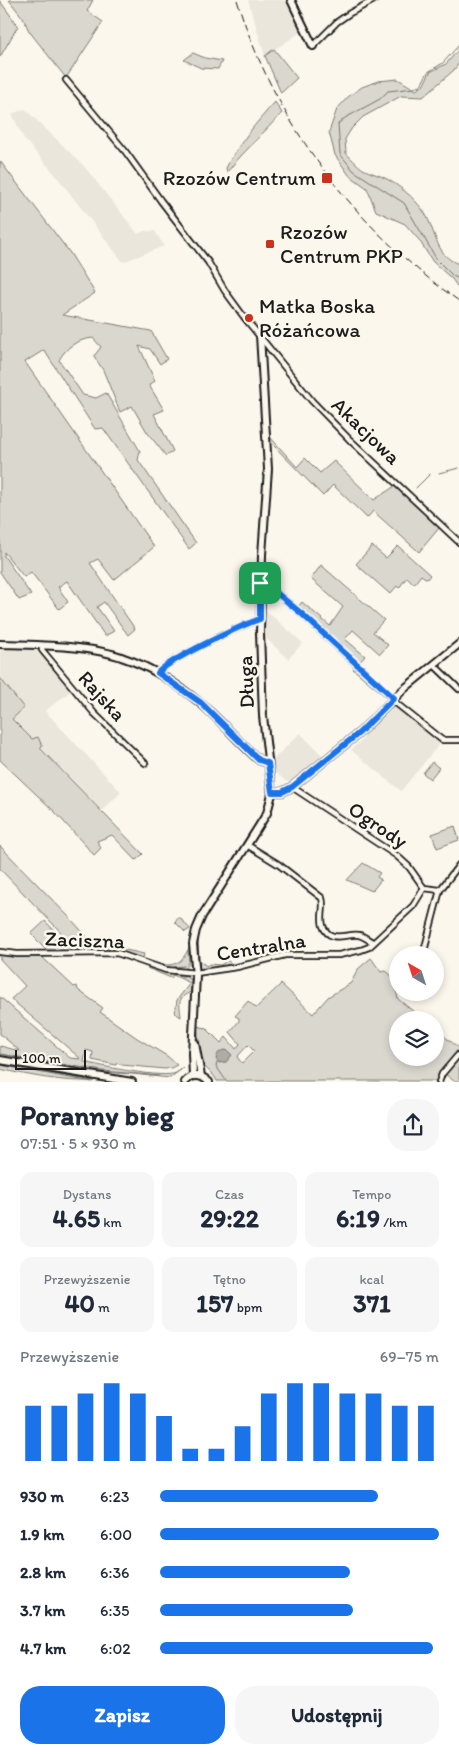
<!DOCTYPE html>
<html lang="pl">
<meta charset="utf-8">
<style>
body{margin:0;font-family:Itim,sans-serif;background:#f6f6f7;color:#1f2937;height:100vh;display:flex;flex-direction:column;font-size:19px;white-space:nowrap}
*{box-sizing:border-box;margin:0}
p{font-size:16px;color:#747a83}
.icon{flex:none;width:28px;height:28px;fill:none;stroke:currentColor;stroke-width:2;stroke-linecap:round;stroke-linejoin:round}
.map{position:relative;height:1082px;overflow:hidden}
.details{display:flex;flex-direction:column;background:#fff;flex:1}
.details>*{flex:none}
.needle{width:32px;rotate:321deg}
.fabs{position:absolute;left:389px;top:946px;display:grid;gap:10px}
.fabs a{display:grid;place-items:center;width:55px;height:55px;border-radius:50%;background:#fff;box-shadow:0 2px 8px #0003;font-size:25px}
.scale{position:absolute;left:15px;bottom:12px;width:71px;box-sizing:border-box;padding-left:5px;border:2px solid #1c1c1c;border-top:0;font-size:14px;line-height:18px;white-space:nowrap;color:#1c1c1c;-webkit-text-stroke:4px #fbf7ec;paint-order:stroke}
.pin{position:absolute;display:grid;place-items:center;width:42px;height:42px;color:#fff;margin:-21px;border-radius:10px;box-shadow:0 2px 8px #0006}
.round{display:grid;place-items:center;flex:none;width:52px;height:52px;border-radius:20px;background:#f6f6f7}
.headline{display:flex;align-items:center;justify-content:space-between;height:85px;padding:0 20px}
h1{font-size:28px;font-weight:800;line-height:38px}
.metrics{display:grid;grid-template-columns:repeat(3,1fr);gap:8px;height:85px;padding:5px 20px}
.metrics div{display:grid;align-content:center;border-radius:12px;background:#f6f6f7;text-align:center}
.metrics b{font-size:25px;font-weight:800}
.metrics small{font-size:14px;font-weight:400}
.metrics p{font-size:14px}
.chart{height:140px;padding:10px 20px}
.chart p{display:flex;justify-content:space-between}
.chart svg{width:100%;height:90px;margin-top:5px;stroke:#1a73e8;stroke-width:6}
.cta{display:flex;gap:10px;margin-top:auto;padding:10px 20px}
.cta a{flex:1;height:58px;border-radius:20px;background:#1a73e8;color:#fff;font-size:20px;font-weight:800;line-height:58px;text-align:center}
.cta a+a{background:#f6f6f7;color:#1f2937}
ul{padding:0 20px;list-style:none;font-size:16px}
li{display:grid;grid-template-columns:80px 60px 1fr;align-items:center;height:38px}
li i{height:12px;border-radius:6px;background:#1a73e8}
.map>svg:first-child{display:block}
</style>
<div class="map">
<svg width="459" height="1082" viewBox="0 0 459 1082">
<rect width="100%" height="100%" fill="#fbf7ec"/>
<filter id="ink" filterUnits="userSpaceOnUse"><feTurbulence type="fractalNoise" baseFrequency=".02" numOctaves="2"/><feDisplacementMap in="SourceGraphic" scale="10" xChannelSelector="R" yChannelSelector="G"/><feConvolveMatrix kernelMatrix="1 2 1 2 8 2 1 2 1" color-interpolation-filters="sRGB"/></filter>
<g filter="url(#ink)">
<g fill="#eae6dc">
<path d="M248,0H285L301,32L265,56Z"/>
<path d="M25,109L83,165L138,234L144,231H155L164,246L123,262L54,173L24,139L12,114Z"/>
<path d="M265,610L303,643L288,659L266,638Z"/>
<path d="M0,648L39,650L72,690L45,711L121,792L102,811L12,718L24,708L0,678Z"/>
<path d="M395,706L441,742L401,791L351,750L364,738L363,736L367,731Z"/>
<path d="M300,733L323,756L293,780L287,782L276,773L272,761Z"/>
</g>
<g fill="#dad7ce" stroke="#7b7a75" fill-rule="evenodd">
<path d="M9,0H93L87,11L103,22L66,78L29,31L23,18Z"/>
<path d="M0,1L18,26L0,57Z"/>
<path d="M274,49L297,78L281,93L265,56Z"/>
<path d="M459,49V63L454,70L423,97L401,96L363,117L352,128L345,139L346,153C351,158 357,165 363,169C370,173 380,175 387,179C401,187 413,197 422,209C436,227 434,256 459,264V289L452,279L433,262L419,240L405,224L376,211L367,188L349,175L335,155L329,132L337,109L349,96L362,87L378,81L398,79L416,90L423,86L430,72L446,64Z"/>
<path d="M193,53L205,58L222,61L218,69L201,68L184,60Z"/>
<path d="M275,102L282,113L240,157L227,172L226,168C239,143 256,123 275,102Z"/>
<path d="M0,161L70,253L95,293L62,315L151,331L167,359L160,364L150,349L139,346L155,381L149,385L164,410L154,414L173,451L166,456L147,432L132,406L120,412L103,370L94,356L101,347L93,338C77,340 67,346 59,360L83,395L96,398L106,393L140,451L138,460L196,543L189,549L103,428L95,429L44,350L25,362L154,547L114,580L98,559L90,563L135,629L128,635L104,602L97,607L114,631L105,636L67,581L58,587L68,602L59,609L31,572L24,577L4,552V556L31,595L19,600L0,572Z"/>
<path d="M270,437L297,467L305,458L320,473L334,461L374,500L395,486L440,527L419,552L373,511L367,518L333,485L323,496L270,442Z"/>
<path d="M372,546L386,558L398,546L430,575L427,579L421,575L414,584L407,577L399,588L397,586L390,594L356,564Z"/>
<path d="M321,565L384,620L373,632L388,645L380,654L353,630L345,639L365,656L358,664L297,608L302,602L330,626L343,607L311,579Z"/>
<path d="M355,667L389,695L387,697L353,669Z"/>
<path d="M0,678L24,708L12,719L32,739L38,737L42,746L40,748L143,854L136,860L112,835L97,841L101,848L94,855L55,812L0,760Z"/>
<path d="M432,762L439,768L430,779L423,773Z"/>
<path d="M455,826L459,840L437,848L432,834Z"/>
<path d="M0,846L70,918L97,948L112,947L144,954L143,958L121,952L79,951L0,869Z"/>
<path d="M363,863L380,873L377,877L381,880L372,891L347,880Z"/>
<path d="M179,917L190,929L185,932L175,922Z"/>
<path d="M45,921L74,951L47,950L31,934Z"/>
<path d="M197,936L198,937L199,961L207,966L209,964L220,965L224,963L223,957L232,964L207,969V970H200C194,960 196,946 197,936Z"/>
<path d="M282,941L294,952L276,953L268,945Z"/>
<path d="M190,945L191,963C190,963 185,969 184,969C175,973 161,966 151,963V962C171,968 182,966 190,945Z"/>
<path d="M0,954L42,957L74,987L77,986L78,990L103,1008L100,1012L137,1038L167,1056L177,1065L171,1068L165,1069L122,1065L117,1063L116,1065L92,1060L93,1052L86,1050L84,1062C100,1066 164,1079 176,1073C180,1071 183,1068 184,1067L170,1078L133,1074L101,1072L0,1054V1046L20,1051L0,1034V997L70,1058L81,1059L11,999L25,986L0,959Z"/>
<path d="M371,958L381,972L386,971L397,980L396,990L398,999L424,1020H398V1058H435V1029L459,1048V1050L441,1072L437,1081H217L214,1076L202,1064L197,1026L206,1028L221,1043L226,1037L236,1049L240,1044L230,1032L239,1021V1018L235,1016L248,1001L256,1008L281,984L313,1014L328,997L351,983L358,969ZM248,1045L254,1051L242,1063L237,1057Z"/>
<path d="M149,966L191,979V992C176,998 180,1004 181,1017L175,1013L177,1000L190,983L173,975L171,978L147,968Z"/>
<path d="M459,1057V1081H454L445,1074Z"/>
<path d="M0,1065L94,1081C62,1082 31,1076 0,1069Z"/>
</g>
<path fill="#afaca5" stroke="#74726e" d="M224,1050L228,1051L232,1055L226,1062L219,1063L216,1059C217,1054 219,1051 224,1050Z"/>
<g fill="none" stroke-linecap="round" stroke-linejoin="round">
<g stroke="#74726e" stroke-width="1">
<path d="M459,45L443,63L428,72L421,85L414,88L388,91L380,99L345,118L338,124L340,154L354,171L404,203L437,260L453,276L459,279"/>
<path d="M439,473L459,468"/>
<path d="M416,488L430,474"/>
<path d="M187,964L189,961L188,951"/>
<path d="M174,967L184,966"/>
<path d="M0,1054L103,1071L159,1076"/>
<path d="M217,1062L216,1066L227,1082"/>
<path d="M0,1065L92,1082"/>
</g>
<defs>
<g id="street">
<path d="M313,46L337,22L350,13L374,0"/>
<path d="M66,80L125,151L161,201L208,262L225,291L244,317L312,401L350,440L459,542"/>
<path d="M260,583L267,585L302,614L394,699"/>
<path d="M42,646V650L94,713L145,763"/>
<path d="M434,665L459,689"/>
<path d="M158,673C167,660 241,626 260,619"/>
<path d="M392,700L442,740H459"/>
<path d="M292,787L397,856L409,867L424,888L440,890L459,865"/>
<path d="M247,845L278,864L322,898C325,907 320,916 323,926C330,944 347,933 359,935C364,936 368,940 373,942"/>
<path d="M0,952L17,954L117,953L166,970L196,973L237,967L285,955H339L361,950L369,947L413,906L424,888"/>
<path d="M423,955L440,890"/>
<path d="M439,1082L442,1074L459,1054"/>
</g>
<g id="secondary">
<path d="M291,0L313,46"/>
<path d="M0,644C37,645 90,645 124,658C151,667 177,684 199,702C221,720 238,742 259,760L268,763"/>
<path d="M272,792H282L292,787L359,733L404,689L459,644"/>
<path d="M195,1043L201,1076"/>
<path d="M0,1060L132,1082"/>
<path d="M193,1076L192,1054L196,976L193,944L196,930L202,916L259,826L267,813L272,794L263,716L260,633L262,555L268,469L260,335"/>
<path d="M185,1082C192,1074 201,1074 209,1082"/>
</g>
</defs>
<use href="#street" stroke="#1c1c1c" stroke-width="8"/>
<use href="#secondary" stroke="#1c1c1c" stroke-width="10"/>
<use href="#street" stroke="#fbf7ec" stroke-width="4.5"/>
<use href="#secondary" stroke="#fbf7ec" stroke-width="6"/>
<path stroke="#1c1c1c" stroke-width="1" stroke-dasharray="8 4" stroke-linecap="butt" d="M237,0C274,122 355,228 459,301"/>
</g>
</g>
<g fill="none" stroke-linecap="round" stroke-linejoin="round" filter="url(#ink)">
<defs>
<path id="route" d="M260,583L267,585L302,614L394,698L359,733L292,787L282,792H272L268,763L259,760L200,702L158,673C166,661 242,625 260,619Z"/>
</defs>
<use href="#route" stroke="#fff" stroke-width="10"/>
<use href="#route" stroke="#1a73e8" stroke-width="6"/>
</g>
<g fill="#c8321e" stroke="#fbf7ec" stroke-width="2">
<rect x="321" y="172" width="12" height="12" rx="2.5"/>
<rect x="265" y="239" width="10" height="10" rx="2.5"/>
<circle cx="249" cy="318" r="5"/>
</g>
<g text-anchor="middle" stroke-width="5" stroke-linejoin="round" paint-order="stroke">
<g font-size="21" fill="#1c1c1c" stroke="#fbf7ec" text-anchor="start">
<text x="316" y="185" text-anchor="end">Rzozów Centrum</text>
<text x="280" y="239">Rzozów<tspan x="280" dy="24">Centrum PKP</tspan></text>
<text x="259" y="313">Matka Boska<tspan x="259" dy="24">Różańcowa</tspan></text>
</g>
<g font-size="21" fill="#1c1c1c" stroke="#fbf7ec">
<text transform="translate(366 431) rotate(44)" y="7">Akacjowa</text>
<text transform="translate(246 682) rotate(-92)" y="7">Długa</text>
<text transform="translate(102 696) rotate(48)" y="7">Rajska</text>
<text transform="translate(378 825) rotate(34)" y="7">Ogrody</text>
<text transform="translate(85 940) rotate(2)" y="7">Zaciszna</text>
<text transform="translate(261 947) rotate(-9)" y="7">Centralna</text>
</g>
</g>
</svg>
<div class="fabs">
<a><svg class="needle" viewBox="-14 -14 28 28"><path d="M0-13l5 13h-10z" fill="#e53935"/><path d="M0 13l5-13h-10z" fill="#747a83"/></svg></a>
<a><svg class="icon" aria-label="layers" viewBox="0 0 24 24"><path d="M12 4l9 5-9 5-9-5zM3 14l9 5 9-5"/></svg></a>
</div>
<div class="scale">100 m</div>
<div class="pin" style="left:260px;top:583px;background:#1e9e55"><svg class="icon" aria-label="arrive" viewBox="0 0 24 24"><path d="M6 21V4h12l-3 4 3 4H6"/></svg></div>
</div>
<section class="details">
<div class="headline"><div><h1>Poranny bieg</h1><p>07:51 · 5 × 930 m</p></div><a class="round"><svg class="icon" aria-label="share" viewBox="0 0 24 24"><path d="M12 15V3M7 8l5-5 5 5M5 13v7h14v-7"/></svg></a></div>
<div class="metrics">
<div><p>Dystans</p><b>4.65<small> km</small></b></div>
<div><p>Czas</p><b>29:22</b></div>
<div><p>Tempo</p><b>6:19<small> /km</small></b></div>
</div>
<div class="metrics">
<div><p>Przewyższenie</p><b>40<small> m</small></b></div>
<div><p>Tętno</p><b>157<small> bpm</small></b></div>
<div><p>kcal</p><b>371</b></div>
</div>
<div class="chart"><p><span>Przewyższenie</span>69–75 m</p>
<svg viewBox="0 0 160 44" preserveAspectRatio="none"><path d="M5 44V17M15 44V17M25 44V11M35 44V6M45 44V11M55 44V22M65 44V38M75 44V38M85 44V27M95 44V11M105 44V6M115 44V6M125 44V11M135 44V11M145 44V17M155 44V17"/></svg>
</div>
<ul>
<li><b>930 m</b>6:23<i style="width:78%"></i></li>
<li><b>1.9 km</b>6:00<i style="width:100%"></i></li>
<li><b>2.8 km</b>6:36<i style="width:68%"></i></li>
<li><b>3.7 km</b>6:35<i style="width:69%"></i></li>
<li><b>4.7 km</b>6:02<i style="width:98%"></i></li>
</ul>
<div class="cta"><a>Zapisz</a><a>Udostępnij</a></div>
</section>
